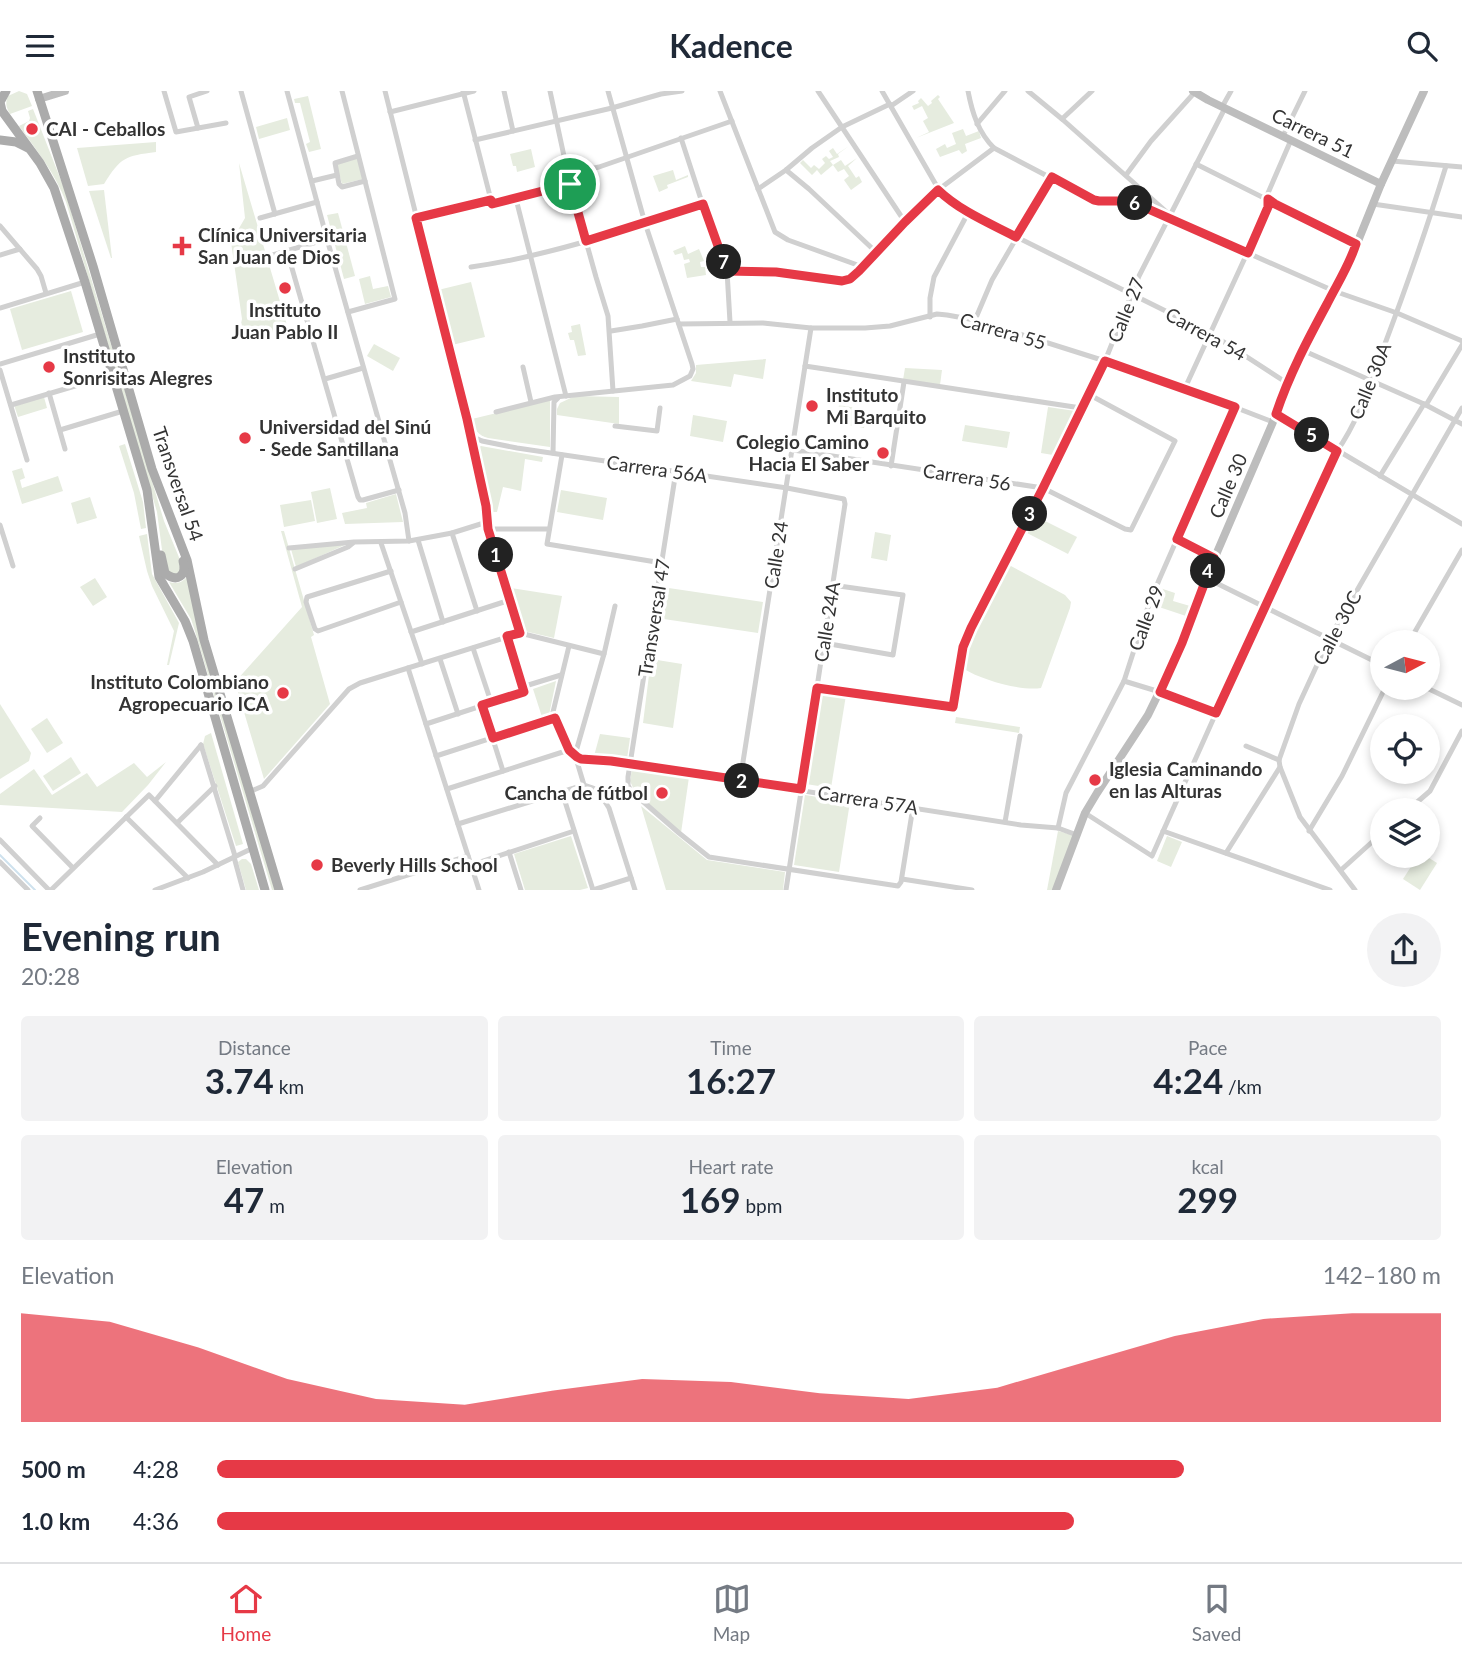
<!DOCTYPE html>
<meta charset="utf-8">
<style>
body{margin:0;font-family:Lato,sans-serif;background:#f2f2f3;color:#1f2937;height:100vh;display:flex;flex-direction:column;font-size:26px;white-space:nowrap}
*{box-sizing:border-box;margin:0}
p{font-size:23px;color:#747a83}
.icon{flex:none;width:38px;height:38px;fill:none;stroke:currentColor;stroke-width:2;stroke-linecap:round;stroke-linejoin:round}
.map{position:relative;height:799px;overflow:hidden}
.drawer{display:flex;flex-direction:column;background:#fff;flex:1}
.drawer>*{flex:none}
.needle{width:46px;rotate:83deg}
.controls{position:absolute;left:1370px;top:539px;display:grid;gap:14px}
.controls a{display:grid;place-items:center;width:70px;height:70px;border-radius:50%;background:#fff;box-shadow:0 4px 10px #0003;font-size:35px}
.pin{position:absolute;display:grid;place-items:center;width:60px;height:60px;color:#fff;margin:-30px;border:4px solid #fff;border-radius:50%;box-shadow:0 2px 7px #0007}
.km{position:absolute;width:35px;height:35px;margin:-18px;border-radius:50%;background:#222;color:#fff;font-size:19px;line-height:35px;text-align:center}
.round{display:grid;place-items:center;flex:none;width:74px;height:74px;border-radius:37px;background:#f2f2f3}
.headline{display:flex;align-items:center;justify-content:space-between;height:119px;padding:0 21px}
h1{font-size:38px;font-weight:700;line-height:52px}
.figures{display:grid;grid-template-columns:repeat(3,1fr);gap:10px;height:119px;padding:7px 21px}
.figures div{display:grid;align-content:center;border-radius:7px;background:#f2f2f3;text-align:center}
.figures b{font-size:35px;font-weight:700}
.figures small{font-size:19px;font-weight:400}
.figures p{font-size:19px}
.chart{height:196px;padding:14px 21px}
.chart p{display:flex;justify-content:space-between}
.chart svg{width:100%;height:126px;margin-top:7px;fill:#e63946;opacity:.7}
ul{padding:0 21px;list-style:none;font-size:23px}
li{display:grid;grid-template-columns:112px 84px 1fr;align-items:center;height:52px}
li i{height:18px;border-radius:9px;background:#e63946}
header{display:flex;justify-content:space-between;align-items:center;height:91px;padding:0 21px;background:#fff;font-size:32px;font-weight:700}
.tab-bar{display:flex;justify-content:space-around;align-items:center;height:98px;border-top:2px solid #e0e1e3;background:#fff;font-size:19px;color:#747a83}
.tab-bar a{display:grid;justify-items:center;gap:4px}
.tab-bar .active{color:#e63946}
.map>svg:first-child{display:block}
</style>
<header><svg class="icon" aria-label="menu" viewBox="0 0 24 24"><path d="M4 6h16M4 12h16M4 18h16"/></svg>Kadence<svg class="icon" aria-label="search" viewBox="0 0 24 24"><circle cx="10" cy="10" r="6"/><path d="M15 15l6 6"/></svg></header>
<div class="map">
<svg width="1462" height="799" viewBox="0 0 1462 799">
<rect width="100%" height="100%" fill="#fff"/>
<g fill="#e6ecdf">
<path d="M19,0L27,3L32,15L10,23C6,16 5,12 8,5Z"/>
<path d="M938,4L940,6L938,8L954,32L916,47L929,41L923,30L928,27L922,15L914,19L912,15L919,12L918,10L921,7L928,15L932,12L931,10Z"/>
<path d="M308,5L321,58L309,61L306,53L310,51L300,12H295L294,8Z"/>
<path d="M33,18L64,97L164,430L183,476V479L172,485L164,474L157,421L66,111C55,82 37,60 19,35L29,30L30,27L28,20Z"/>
<path d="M287,27L290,39L259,48L256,36Z"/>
<path d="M963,38L966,45L979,40L981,47L965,53L967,60L962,63L959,59L940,66L936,58L945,53L947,57L956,53L952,42Z"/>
<path d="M156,51V61C125,65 121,66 104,93L88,95L77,57Z"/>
<path d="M849,55L838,63L839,66L830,70L833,74L841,69L845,75L857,67L848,75L856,87L859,85L862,91L851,99L844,89L849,85L844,78L838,81L833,74L821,84L817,79L812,84L800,72L803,69L811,77L814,74L819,78L825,72L822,68L826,65L829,68L833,66L829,60L833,57L837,63Z"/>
<path d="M531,58L535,76L517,81L516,75H513L510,63Z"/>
<path d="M357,66L363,88L342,93L336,72Z"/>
<path d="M239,72L289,241L234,245L239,242L242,228L231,151L245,127Z"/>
<path d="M673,79L676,89L688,84V86L667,94L668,97L659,101L653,85Z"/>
<path d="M104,99L112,167H111L89,100Z"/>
<path d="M338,122L355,185L344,188L327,124Z"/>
<path d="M685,155L688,163L699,158L704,170L700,171L701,176H705L706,184L687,187L684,173L690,171L689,168L684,169L682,162L675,164L673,160Z"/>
<path d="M370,185L373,198L388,195L391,206L365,213L359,188Z"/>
<path d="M471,191L485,246L452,254L438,199Z"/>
<path d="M71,200L83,241L22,259L10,218Z"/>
<path d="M580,233L586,264L578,265L574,249H570L568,242L572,241L571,235Z"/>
<path d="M374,253L400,267L393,280L367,265Z"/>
<path d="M766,268L763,288L734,283L731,296L691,290L696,282V274Z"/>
<path d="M905,277L942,279L940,294L903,289Z"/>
<path d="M575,305L619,306V333L557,324V318L560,312Z"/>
<path d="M44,306L47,317L18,326L14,314Z"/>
<path d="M550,309V356L488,347C477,344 475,339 472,328Z"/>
<path d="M839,314L867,319L864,337L836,332Z"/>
<path d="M1048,316L1075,320L1053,364L1041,362Z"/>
<path d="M693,324L727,330L723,351L690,345Z"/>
<path d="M965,334L1010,341L1007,357L962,350Z"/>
<path d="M125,353L143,411L146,437L141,438L134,402L119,355Z"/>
<path d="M481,355L543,366L542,371L525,368L521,400L503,396L497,421H491L477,360V357Z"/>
<path d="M22,377L25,387L20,389L22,397L58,385L63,400L22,413L12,380Z"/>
<path d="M330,397L337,428L317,432L311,401Z"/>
<path d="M561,399L607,407L603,429L557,421Z"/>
<path d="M396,403L403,431L345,433L342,422L367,417L366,412Z"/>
<path d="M90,406L97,427L77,433L71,412Z"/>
<path d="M311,409L315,430L284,436L280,414Z"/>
<path d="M1035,425L1077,446L1068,463L1027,442Z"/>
<path d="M281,440H284L314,544L311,546L330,613L264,688L235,591L302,516Z"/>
<path d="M875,441L891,444L887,470L871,467Z"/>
<path d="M147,443L152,483L179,532L169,574H167L174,540L152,495L147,480L139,445Z"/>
<path d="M347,453L296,476L291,458Z"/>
<path d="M1009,474L1065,504L1071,511L1070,517L1041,597C1020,600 982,589 964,578C965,573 965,567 966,561C972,534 995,498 1009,474Z"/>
<path d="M188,484L197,536L275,799H272L194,537L191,528L169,491C177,493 183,492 188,484Z"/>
<path d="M95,487L107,506L93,515L80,496Z"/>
<path d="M662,496L763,511L758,542L657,527Z"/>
<path d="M511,497L562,505L554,547L524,540Z"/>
<path d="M1160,497L1175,502L1173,510L1190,515L1186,525L1153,514Z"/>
<path d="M651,568L682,573L673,637L643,632Z"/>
<path d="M556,590L549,624L542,626L533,598Z"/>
<path d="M821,600L846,604L831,697L806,693Z"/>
<path d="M0,613L31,662L29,670L0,688Z"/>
<path d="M956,626L1020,636L1019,642L955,632Z"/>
<path d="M47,627L63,652L47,662L31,638Z"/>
<path d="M211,642L243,753L236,755L203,653L205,645Z"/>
<path d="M600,643L630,647L627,668L594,665Z"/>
<path d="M71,666L81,682L53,700L43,685Z"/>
<path d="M166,671L148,694L122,721L0,714V703L34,678L52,704L87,682L97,696L134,672L147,686Z"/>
<path d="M632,678L689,686L681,742L636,703L630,690Z"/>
<path d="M805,704L850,711L839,781L794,774Z"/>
<path d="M641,715L707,769L785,781L783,799H666Z"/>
<path d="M1058,740L1073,744L1053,799H1047Z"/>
<path d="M571,745L588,797L580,799H525L514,763Z"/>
<path d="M1167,745L1182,751L1171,776L1157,770Z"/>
<path d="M1418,765H1426L1437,772L1420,799L1403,788Z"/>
<path d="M242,768H246L251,773L259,799H246L238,771Z"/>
</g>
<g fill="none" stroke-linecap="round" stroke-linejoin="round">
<path stroke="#cfe2ee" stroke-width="2" d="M0,764L35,799"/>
<g stroke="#d0d0d0" stroke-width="5">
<path d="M164,0L176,41L226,32"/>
<path d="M241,0L275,123"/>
<path d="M287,0L327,148L405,422L409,450"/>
<path d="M342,0L395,208L348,221"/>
<path d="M385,0L467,328L486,415L488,438L520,542"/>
<path d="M463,0L491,109"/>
<path d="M504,0L513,40"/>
<path d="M550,0L570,93L596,186L608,225L613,300"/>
<path d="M720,0L775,141L788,149L863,176"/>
<path d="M818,0L905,131"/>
<path d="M882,0L939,99"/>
<path d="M968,0C972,21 978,41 994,57L1093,109L1099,110H1130L1334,200L1397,222L1462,250"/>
<path d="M1028,0L1062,28L1170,124"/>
<path d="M891,15L913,0"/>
<path d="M1222,16L1231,0"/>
<path d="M390,21L474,0"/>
<path d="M1062,28L1092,0"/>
<path d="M977,33L1005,0"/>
<path d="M198,37L189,6L207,0"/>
<path d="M1283,45L1305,0"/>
<path d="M681,47L709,133L727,180L730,231"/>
<path d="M475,49L612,17L661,3L682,0"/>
<path d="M358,65L335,72L339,93L342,96L365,90"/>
<path d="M1392,70L1462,76"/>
<path d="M1196,73L1356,153"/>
<path d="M786,79L809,98L876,161"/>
<path d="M568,83L599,76L732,30"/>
<path d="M1126,84L1151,50L1195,1"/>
<path d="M312,90L337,84"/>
<path d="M758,98L786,79L812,57L842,36L890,13"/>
<path d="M938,99L968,122L1210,242L1287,292"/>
<path d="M516,108L566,305"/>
<path d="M1373,113L1462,126"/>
<path d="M260,127L317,111"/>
<path d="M416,127L491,109L492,113L570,93"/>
<path d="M0,135L37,178L41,185L46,202"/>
<path d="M287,160L358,406L360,409H363L399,399"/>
<path d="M0,164L20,158"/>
<path d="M266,166L327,148"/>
<path d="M471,176C550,165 627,138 703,113"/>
<path d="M727,180C744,180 761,179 778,181C799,183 829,194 850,188L905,131L938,99L994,57"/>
<path d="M0,217L85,191"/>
<path d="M930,226V207L934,186L968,122"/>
<path d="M975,229L992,189L1052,86"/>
<path d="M679,233L763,232L811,237H865L890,235L937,223L947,224L975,229L1105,270L1185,297L1273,331"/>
<path d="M611,240L642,235L677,228"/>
<path d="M1302,259L1424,313L1462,333"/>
<path d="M0,273L100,243"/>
<path d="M805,275L1081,317"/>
<path d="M523,276L531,311"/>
<path d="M0,279L27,369"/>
<path d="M325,288L363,277"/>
<path d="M1185,297L1267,119L1268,102L1291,49"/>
<path d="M49,302L65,358"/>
<path d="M11,314L112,284"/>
<path d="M1426,314L1462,254"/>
<path d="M496,321L555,306L673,294L690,285L693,278L692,273L645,132L608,0"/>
<path d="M1276,323L1462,433"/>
<path d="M615,335L657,340L660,317"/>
<path d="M60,339L123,320"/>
<path d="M471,345L482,350L517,357L787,397L844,408L845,413L786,799"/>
<path d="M793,359L1043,397L1125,438L1131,439L1175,350L1088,303"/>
<path d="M553,362L554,311L558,307"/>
<path d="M562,364L547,453L662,472"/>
<path d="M891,375L904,291"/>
<path d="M676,380L628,686V694L631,700L679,742L709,766L898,795L901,791L913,716"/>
<path d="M1380,385L1424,313"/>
<path d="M0,434L13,475"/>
<path d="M488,438H549"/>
<path d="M452,442L477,520"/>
<path d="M1177,448L1214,467"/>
<path d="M418,449L443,531"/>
<path d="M381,452L422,573"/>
<path d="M289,457L354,451L409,450L452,442L487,431"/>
<path d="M295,478L348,456L353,452"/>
<path d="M391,480L307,506L306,511L315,538L318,540L401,511"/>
<path d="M1206,487L1382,574"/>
<path d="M411,541L510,509"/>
<path d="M1409,551L1462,459"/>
<path d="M824,552L893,564L903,504L832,494"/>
<path d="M569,555L553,621L569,659L575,664L584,694L593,697L600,703L609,717L635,799"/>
<path d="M473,557L491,611"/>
<path d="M440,568L458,623"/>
<path d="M408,577L479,799"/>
<path d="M1124,590L1160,601L1216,622"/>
<path d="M522,596L561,584"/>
<path d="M817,597L953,616L963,556L971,537L1043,397L1105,270L1139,185L1225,17"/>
<path d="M1427,597L1462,614"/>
<path d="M482,614L503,680"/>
<path d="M426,633L524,601L507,545"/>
<path d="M201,654L235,765"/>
<path d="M1246,655L1279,669"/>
<path d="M575,664L581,668L631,673L1021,734L1058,737L1077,744"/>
<path d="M575,664L604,563L615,515"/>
<path d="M436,665L554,627"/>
<path d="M1280,676L1300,726L1355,799"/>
<path d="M740,690L811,237"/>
<path d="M447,698L569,659"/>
<path d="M249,701L263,695L349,598L360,592L520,542L604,563"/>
<path d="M562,701L593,799"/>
<path d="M155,710L201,654"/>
<path d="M1408,719L1430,700L1462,640"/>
<path d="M1085,722L1152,765L1216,622L1337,360C1359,329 1370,292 1383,258C1406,197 1427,137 1446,75"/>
<path d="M126,726L188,787"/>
<path d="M40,727L32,735L73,777"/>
<path d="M1005,731L1020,645"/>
<path d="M177,732L215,695"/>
<path d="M458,733L584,694"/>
<path d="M1058,737L1066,702L1124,590L1147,519L1159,489L1235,316"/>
<path d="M1163,740L1330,799"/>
<path d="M1309,740L1342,685L1385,597"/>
<path d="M0,749L49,799"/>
<path d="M509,761L521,799"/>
<path d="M1226,762L1280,676L1279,669L1299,613L1329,548L1462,317"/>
<path d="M234,766L243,799"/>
<path d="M0,771L28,799"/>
<path d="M471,774L574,740"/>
<path d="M1341,779L1382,742"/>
<path d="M902,788L972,799"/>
<path d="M51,799L149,704L218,774"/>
<path d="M155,799L203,781L253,757"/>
<path d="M360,799L468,765"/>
<path d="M593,799L631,787"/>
</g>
<g stroke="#bdbdbd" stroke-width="8">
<path d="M1193,0L1208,9L1381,93"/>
<path d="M39,8L65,0"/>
<path d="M1056,799L1085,722L1097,702L1148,624L1168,583L1188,536L1206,487L1273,331L1287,292L1302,259L1350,170L1381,93L1424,0"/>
</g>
<g stroke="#ababab" stroke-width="9">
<path d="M6,0L0,11L2,20L40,72L54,97L85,191L147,399L159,486L185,530L193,550L265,799"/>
<path d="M37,0L93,175L152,378L187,469L204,549L279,799"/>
<path d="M0,49L16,51L28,57"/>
<path d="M161,464L165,482C177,492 187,485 183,470"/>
</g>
</g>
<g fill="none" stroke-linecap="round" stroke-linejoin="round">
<defs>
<path id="route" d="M1052,86L1094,109L1099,110H1130L1248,162L1268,116V108L1275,113L1356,153C1349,175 1337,193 1327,213C1308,248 1289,284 1276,323L1337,360L1216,622L1160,601L1182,552L1214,467L1177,448L1235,316L1105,270L1043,397L971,537L963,556L953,616L817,597L801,698L611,670L581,668L577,666L569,659L555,627L493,647L482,614L524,601L507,545L520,542L488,438L486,415L467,328L416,127L491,109L492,113L570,93L586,150L703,113L727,180L776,181L842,190L850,188L859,180L905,131L938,99C960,120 989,132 1016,146Z"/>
</defs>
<use href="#route" stroke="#fff" stroke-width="14"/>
<use href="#route" stroke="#e63946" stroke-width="9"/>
</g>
<g fill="#e63946" stroke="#fff" stroke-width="2.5">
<circle cx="32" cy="38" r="7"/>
<path d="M178.5 144.5h7v7h7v7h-7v7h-7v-7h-7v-7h7z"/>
<circle cx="285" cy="197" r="7"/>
<circle cx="49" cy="276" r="7"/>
<circle cx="812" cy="315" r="7"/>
<circle cx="245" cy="347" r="7"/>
<circle cx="883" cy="362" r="7"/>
<circle cx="283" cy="602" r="7"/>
<circle cx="1095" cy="689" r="7"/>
<circle cx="662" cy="702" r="7"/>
<circle cx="317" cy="774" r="7"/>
</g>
<g text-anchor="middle" stroke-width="7" stroke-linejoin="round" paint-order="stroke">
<g font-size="19" font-weight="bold" fill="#333" stroke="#fff" text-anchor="start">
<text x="46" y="45">CAI - Ceballos</text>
<text x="198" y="151">Clínica Universitaria<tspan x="198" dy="22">San Juan de Dios</tspan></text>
<text x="285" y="226" text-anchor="middle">Instituto<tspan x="285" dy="22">Juan Pablo II</tspan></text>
<text x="63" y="272">Instituto<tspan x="63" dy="22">Sonrisitas Alegres</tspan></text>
<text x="826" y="311">Instituto<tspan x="826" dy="22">Mi Barquito</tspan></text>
<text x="259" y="343">Universidad del Sinú<tspan x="259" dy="22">- Sede Santillana</tspan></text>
<text x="869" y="358" text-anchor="end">Colegio Camino<tspan x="869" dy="22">Hacia El Saber</tspan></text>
<text x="269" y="598" text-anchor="end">Instituto Colombiano<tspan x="269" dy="22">Agropecuario ICA</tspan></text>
<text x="1109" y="685">Iglesia Caminando<tspan x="1109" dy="22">en las Alturas</tspan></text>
<text x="648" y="709" text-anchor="end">Cancha de fútbol</text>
<text x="331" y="781">Beverly Hills School</text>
</g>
<g font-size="19" fill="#333" stroke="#fff">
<text transform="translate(1313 42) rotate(26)" y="7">Carrera 51</text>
<text transform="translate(1126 219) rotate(-68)" y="7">Calle 27</text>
<text transform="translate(1003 240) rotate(16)" y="7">Carrera 55</text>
<text transform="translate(1206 243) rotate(29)" y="7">Carrera 54</text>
<text transform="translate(1370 290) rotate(-68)" y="7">Calle 30A</text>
<text transform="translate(657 378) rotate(8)" y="7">Carrera 56A</text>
<text transform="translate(967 386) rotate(9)" y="7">Carrera 56</text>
<text transform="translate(178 393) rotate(71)" y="7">Transversal 54</text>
<text transform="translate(1228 395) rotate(-67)" y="7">Calle 30</text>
<text transform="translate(776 464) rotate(-81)" y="7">Calle 24</text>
<text transform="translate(654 527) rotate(-81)" y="7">Transversal 47</text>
<text transform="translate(1146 527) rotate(-70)" y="7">Calle 29</text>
<text transform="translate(827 531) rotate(-81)" y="7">Calle 24A</text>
<text transform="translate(1337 537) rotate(-62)" y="7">Calle 30C</text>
<text transform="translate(868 709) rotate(9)" y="7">Carrera 57A</text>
</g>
</g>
</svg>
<div class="controls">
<a><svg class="needle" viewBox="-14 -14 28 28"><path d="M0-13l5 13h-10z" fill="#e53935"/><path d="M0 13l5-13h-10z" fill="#747a83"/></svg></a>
<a><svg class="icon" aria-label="locate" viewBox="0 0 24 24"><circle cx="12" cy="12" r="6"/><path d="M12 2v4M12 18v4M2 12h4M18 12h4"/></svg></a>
<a><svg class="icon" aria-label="layers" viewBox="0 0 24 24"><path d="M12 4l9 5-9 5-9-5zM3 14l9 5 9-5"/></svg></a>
</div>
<div class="pin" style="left:570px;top:93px;background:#1e9e55"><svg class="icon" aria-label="arrive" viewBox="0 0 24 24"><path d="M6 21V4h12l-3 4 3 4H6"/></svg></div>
<b class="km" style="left:496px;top:464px">1</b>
<b class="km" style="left:742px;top:690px">2</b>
<b class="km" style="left:1030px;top:423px">3</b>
<b class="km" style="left:1208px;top:480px">4</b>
<b class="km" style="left:1312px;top:344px">5</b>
<b class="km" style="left:1135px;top:112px">6</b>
<b class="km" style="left:724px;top:171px">7</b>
</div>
<section class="drawer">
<div class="headline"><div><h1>Evening run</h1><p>20:28</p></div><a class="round"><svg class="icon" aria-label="share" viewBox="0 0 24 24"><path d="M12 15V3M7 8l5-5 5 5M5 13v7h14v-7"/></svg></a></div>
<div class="figures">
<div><p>Distance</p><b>3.74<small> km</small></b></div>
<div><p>Time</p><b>16:27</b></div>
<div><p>Pace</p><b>4:24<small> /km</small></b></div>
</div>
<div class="figures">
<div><p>Elevation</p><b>47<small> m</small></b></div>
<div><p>Heart rate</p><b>169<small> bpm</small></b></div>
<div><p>kcal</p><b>299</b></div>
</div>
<div class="chart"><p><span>Elevation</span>142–180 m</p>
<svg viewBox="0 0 160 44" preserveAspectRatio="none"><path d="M0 44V6L10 9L20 18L30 29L40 36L50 38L60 33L70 29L80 30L90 34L100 36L110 32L120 23L130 14L140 8L150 6L160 6V44z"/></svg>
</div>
<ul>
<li><b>500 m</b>4:28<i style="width:79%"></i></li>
<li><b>1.0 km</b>4:36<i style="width:70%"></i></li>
</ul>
</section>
<nav class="tab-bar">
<a class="active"><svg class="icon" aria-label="home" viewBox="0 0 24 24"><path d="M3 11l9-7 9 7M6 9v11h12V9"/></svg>Home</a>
<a><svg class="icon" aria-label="map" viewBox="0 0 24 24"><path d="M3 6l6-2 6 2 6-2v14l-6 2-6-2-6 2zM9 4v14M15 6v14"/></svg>Map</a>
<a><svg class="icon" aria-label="saved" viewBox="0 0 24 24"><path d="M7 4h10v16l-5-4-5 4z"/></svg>Saved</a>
</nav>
